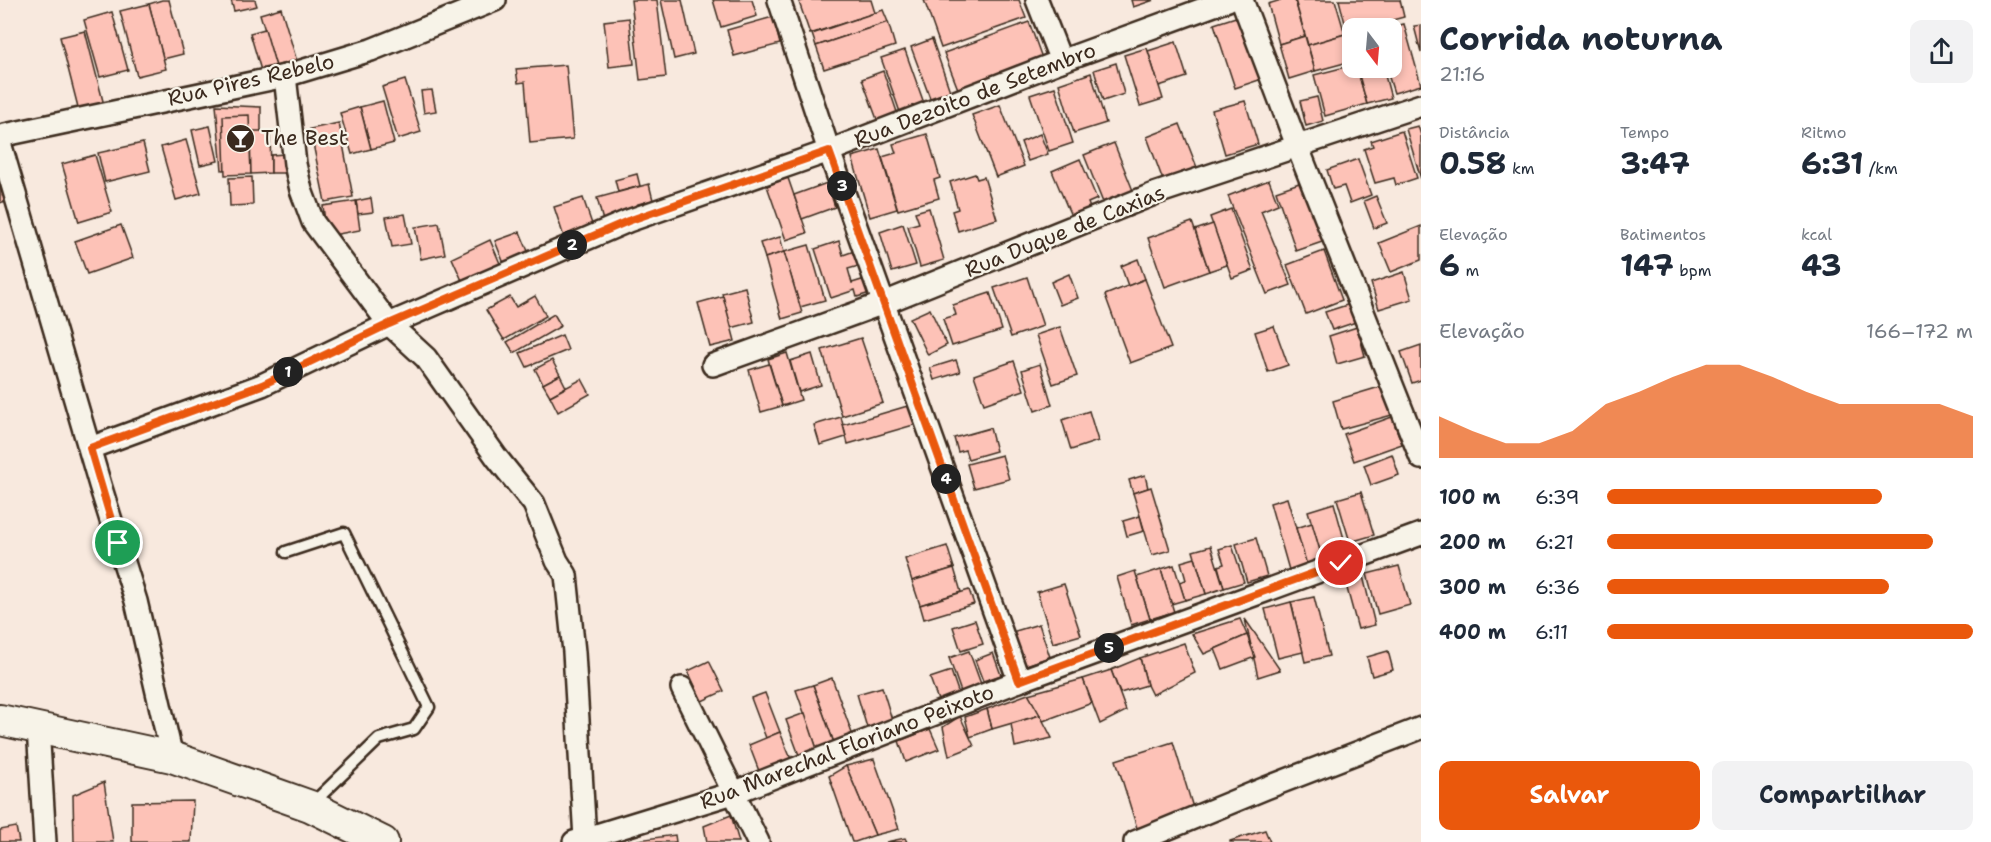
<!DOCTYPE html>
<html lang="pt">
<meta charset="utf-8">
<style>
body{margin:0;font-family:"Shantell Sans",sans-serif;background:#f2f2f3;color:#1f2937;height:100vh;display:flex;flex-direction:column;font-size:22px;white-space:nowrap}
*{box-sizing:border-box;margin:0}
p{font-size:20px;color:#747a83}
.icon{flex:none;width:33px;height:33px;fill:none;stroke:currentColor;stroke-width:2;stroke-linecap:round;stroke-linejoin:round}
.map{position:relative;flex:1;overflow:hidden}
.side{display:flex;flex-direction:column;background:#fff;width:570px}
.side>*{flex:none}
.needle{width:39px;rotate:164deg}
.fabs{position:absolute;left:1342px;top:18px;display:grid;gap:12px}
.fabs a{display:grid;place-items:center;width:60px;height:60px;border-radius:12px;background:#fff;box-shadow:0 3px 9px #0003;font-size:30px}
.pin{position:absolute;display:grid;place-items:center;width:51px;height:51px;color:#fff;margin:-26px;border:3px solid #fff;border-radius:50%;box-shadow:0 2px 6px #0007}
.km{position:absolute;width:30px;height:30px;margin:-15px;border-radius:50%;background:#222;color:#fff;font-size:16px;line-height:30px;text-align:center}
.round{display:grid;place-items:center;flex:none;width:63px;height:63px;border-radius:12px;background:#f2f2f3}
.headline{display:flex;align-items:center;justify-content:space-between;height:102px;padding:0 18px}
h1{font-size:33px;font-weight:700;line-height:45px}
.figures{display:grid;grid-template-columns:repeat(3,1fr);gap:9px;height:102px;padding:6px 18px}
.figures div{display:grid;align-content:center}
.figures b{font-size:30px;font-weight:700}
.figures small{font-size:16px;font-weight:400}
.figures p{font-size:16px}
.chart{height:168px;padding:12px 18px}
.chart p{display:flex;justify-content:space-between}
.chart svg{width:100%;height:108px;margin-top:6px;fill:#ea580c;opacity:.7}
.primary-button{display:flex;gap:12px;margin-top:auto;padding:12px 18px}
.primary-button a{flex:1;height:69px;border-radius:12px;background:#ea580c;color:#fff;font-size:24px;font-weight:700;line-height:69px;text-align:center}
.primary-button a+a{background:#f2f2f3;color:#1f2937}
ul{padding:0 18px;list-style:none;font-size:20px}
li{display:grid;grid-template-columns:96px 72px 1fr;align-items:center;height:45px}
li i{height:15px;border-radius:8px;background:#ea580c}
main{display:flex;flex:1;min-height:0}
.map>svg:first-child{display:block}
</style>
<main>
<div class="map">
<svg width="1421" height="842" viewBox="0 0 1421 842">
<rect width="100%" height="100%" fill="#f8e9de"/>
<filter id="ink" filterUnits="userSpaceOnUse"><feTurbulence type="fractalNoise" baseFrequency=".0167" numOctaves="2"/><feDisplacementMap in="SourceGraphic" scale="12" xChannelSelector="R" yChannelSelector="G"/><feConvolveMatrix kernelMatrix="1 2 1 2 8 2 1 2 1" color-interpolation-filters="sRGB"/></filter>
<g filter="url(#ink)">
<g fill="#fdc2b7" stroke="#3b2a1e" stroke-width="1.5">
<path d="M162,0H169L183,54L163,59L149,4Z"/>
<path d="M231,0H255L257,6L234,11Z"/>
<path d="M631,0H657L666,77L640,80Z"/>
<path d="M661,0H682L694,54L674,59Z"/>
<path d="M713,0H752L757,16L721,27Z"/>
<path d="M805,0H871L875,13L810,34L799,2Z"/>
<path d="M924,0H1019L1026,18L941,48Z"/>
<path d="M1131,0H1154L1133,7Z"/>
<path d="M1281,0H1295L1305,36L1279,44L1268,4Z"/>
<path d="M1295,0H1335L1345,34L1308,45Z"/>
<path d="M1339,0H1400L1404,17L1370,26V28H1353V46H1351Z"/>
<path d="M149,4L166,69L137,76L120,11Z"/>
<path d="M281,8L299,68L278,74L260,14Z"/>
<path d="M883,10L888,22L816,46L812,34Z"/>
<path d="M112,12L128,70L100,77L84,20Z"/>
<path d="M1242,15L1262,79L1235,88L1214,24Z"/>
<path d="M773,17L780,44L734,56L727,30Z"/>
<path d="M629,18L634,64L609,67L604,21Z"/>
<path d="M888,22L895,46L824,69L816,46Z"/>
<path d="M1029,22L1042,58L958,89L944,53Z"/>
<path d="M1404,24L1421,85L1394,93L1386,68H1392V28H1388Z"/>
<path d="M1421,25V53L1414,26Z"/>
<path d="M265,29L277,70L262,74L250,33Z"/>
<path d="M85,31L104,105L79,111L60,37Z"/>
<path d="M1345,34L1352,61L1315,71L1308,45Z"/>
<path d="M1305,36L1315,71L1289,79L1279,44Z"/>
<path d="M932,39L950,91L930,98L911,47Z"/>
<path d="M1176,42L1187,77L1159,86L1148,51Z"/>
<path d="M1147,48L1163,99L1140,106L1124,55Z"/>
<path d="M905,50L925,106L901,115L881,58Z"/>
<path d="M1116,63L1124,94L1103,101L1094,70Z"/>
<path d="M566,65L573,139L530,143L525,82L518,83L516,69Z"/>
<path d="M1353,65V68H1357L1367,104L1325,116L1314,75Z"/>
<path d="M1357,68H1383L1391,98L1367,104Z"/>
<path d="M883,71L898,115L878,122L862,79Z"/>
<path d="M1091,73L1106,123L1074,133L1059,84Z"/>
<path d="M405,80L421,132L398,139L382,87Z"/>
<path d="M1055,87L1073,143L1049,151L1030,95Z"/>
<path d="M432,90L436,111L424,113L421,91Z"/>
<path d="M1317,97L1323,121L1306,126L1300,101Z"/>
<path d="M383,101L394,143L371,149L360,107Z"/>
<path d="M1245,101L1258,144L1225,154L1212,110Z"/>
<path d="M216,105L261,107V169L222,170Z"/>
<path d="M1000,105L1024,166L996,177L972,115Z"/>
<path d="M360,107L371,149L352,154L340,113Z"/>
<path d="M249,115L251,174L225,175L223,116Z"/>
<path d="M339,123L353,197L325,202L310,129Z"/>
<path d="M1180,124L1198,170L1164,183L1147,137Z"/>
<path d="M210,126L218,161L200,165L192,130Z"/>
<path d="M1418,126L1421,135V179L1406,129Z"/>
<path d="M250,131H270L271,173L251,174Z"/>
<path d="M1402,131L1417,178L1396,185L1394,178L1375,183L1364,149L1373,146L1371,141Z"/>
<path d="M927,134L940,178L934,180L939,198L898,210L882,157L896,153L893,144Z"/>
<path d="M1040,134L1048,154L1028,161L1021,142Z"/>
<path d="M186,140L201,193L176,200L161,147Z"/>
<path d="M143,143L150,171L105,182L98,153Z"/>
<path d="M1114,143L1134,193L1104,205L1084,155Z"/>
<path d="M879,149L897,209L870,217L852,157Z"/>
<path d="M285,154L286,173H271V155Z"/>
<path d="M95,155L112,212L79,222L62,164Z"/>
<path d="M1080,159L1097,199L1088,203L1090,208L1071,216L1052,171Z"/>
<path d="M1358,159L1371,195L1350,203L1344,186L1333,189L1327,170Z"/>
<path d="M0,170L11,199L0,203Z"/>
<path d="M637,174L640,186L618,192L615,180Z"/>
<path d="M975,174L977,179L984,177L997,219L958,231L952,211L958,209L950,182Z"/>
<path d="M252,177L253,205L230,206L229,178Z"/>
<path d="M788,178L807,233L786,240L767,186Z"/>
<path d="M1269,180L1278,204L1261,211L1291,285L1267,294L1228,196Z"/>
<path d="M1305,181L1325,241L1296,251L1276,191Z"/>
<path d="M827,183L835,207L802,219L794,195Z"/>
<path d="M649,184L653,200L638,204L640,211L603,221L597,198Z"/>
<path d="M1376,196L1387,223L1374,228L1364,201Z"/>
<path d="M371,198L373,212L358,214L356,201Z"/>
<path d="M583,198L593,227L564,237L554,207Z"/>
<path d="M356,201L360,230L327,236L323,206Z"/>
<path d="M929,208L944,260L920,267L908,226L919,223L915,212Z"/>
<path d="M1231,209L1253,270L1232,278L1210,217Z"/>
<path d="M405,214L411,244L392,247L386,217Z"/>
<path d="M1192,222L1209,271L1165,287L1148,238Z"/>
<path d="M439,223L445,254L421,259L415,227Z"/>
<path d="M903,224L916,265L892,272L880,232Z"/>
<path d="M1213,224L1227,265L1209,271L1195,230Z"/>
<path d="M121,225L133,258L87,274L75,241Z"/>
<path d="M1421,226V260L1391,272L1379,243Z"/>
<path d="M520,232L530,256L505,266L495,241Z"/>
<path d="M780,237L784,252L765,258L760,243Z"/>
<path d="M490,240L502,268L464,285L452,258Z"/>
<path d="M839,241L843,255L857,250L862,265L848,269L852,283L865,279L870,293L857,297L855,290L831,298L815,249Z"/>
<path d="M809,245L825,300L800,307L784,252Z"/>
<path d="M1324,251L1342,300L1306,314L1287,265Z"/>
<path d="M784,252L802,313L782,319L765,258Z"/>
<path d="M1138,259L1145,279L1128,286L1121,266Z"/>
<path d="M1404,272L1412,299L1379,309L1371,283Z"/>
<path d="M1069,274L1078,298L1060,305L1051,282Z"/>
<path d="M1027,277L1043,326L1011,337L994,288Z"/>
<path d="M1145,279L1171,348L1130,363L1105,295Z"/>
<path d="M745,287L754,322L731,328L722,293Z"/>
<path d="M990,293L1002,330L952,346L943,319L956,315L953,305Z"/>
<path d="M535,296L546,316L504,340L486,310L510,297L516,307Z"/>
<path d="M723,296L735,341L710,347L698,303Z"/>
<path d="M1350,304L1356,322L1332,330L1325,312Z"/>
<path d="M930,309L947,345L928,355L910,318Z"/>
<path d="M554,314L561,326L514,353L507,342Z"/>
<path d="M1274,326L1288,365L1268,372L1255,332Z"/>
<path d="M1060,327L1077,376L1053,384L1036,335Z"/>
<path d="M1357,327L1365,356L1337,364L1329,336Z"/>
<path d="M562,335L568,350L527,367L520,353Z"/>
<path d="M861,338L883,403L842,416L822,350Z"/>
<path d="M1421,345V380L1412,383L1401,352Z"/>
<path d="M787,353L801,400L782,406L768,359Z"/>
<path d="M812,354L821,385L799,392L790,361Z"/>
<path d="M552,360L560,375L543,384L535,369Z"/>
<path d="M956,360L960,372L934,380L930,368Z"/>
<path d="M1014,361L1024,390L984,404L974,375Z"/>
<path d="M769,364L782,406L761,412L749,370Z"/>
<path d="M1040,364L1052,405L1035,411L1022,370Z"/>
<path d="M560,375L566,387L550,396L543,384Z"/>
<path d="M582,379L590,394L558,412L550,396Z"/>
<path d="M1383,386L1392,415L1341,429L1333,401Z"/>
<path d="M911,405L917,424L848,444L843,425Z"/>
<path d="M1089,411L1098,441L1071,450L1062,420Z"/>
<path d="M841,417L846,437L820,445L814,425Z"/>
<path d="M1392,417L1402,444L1354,461L1344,434Z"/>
<path d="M990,428L996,451L968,459L965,450L958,452L954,438Z"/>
<path d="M1392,454L1399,475L1371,485L1364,465Z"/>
<path d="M1002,455L1009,479L974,488L967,464Z"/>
<path d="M1145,475L1148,488L1133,493L1129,480Z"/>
<path d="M1151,487L1170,550L1152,555L1133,493Z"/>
<path d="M1361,492L1374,535L1350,542L1337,499Z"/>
<path d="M1287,498L1307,565L1289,570L1270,503Z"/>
<path d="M1334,503L1348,553L1323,561L1308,511Z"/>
<path d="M1140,516L1144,531L1127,536L1123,521Z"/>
<path d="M1312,523L1323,561L1307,565L1296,528Z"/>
<path d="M1256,538L1267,576L1247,582L1236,544Z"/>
<path d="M1232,545L1244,582L1224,588L1218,566L1224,564L1219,549Z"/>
<path d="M947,546L954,568L912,581L905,559Z"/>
<path d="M1211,546L1224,588L1206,594L1193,551Z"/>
<path d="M1195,558L1206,594L1185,600L1179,582L1186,580L1181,562Z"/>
<path d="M1174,565L1185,600L1171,604L1161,569Z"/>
<path d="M1399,566L1410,605L1378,614L1367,574Z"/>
<path d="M954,568L961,592L920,605L912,581Z"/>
<path d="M1161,569L1174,612L1150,619L1137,577Z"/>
<path d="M1135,571L1150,619L1131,625L1117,577Z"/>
<path d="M1363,576L1375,625L1358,629L1345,581Z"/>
<path d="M1064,584L1081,635L1053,643L1037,592Z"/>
<path d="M969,590L974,604L924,619L920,605Z"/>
<path d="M1314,597L1329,656L1305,662L1291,602Z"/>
<path d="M1291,602L1303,652L1278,658L1265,609Z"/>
<path d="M1240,619L1247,635L1204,654L1192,634Z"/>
<path d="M1245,619L1280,670L1258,677Z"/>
<path d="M975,620L983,644L961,651L953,627Z"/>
<path d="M1039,624L1050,657L1023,666L1012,632Z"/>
<path d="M1247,635L1255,657L1223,669L1215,649Z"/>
<path d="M1184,643L1195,673L1152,695L1147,685L1140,658Z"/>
<path d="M969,651L981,684L961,692L949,658Z"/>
<path d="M1388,651L1393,670L1372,676L1367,657Z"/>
<path d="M993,653L1001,675L983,681L975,660Z"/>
<path d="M1140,658L1147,685L1120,693L1111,670Z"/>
<path d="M709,661L724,691L702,701L688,671Z"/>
<path d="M1111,670L1126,711L1100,724L1083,679Z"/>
<path d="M951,671L960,697L939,703L930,678Z"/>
<path d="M832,678L853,736L834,743L813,685Z"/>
<path d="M1083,679L1092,703L1043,721L1028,694Z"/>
<path d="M813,685L834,743L817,749L796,690Z"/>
<path d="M882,687L893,723L868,731L857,694Z"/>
<path d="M765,693L780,732L766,738L751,698Z"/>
<path d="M1028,694L1040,715L992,729L987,709Z"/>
<path d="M987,709L992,729L970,737L965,717Z"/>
<path d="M805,713L817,749L799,755L786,720Z"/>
<path d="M1040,715L1052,738L1015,747L1011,724Z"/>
<path d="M960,716L974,746L949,756L943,727Z"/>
<path d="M930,729L939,749L906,762L899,741Z"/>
<path d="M780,732L791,759L759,771L749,745Z"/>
<path d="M1173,742L1194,811L1137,828L1116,760Z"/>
<path d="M874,759L899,829L875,835L846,766Z"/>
<path d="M846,766L875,835L855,842H852L829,776Z"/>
<path d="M104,782L113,842H74L73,795Z"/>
<path d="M193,801L191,842H132V802Z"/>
<path d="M731,815L739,842H707L704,826Z"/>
<path d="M16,827L19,842H0V830Z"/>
<path d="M1265,830L1270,842H1230V841Z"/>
<path d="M675,835L676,842H639L638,840Z"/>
<path d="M905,838L907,842H886Z"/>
</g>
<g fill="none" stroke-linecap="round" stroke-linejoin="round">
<defs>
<path id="service" d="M286,552L344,533L429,707L414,729L379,739L312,804"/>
<g id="minor">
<path d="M779,0L829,151L1019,681"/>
<path d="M1037,0L1061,61"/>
<path d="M1242,0L1298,148L1421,458"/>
<path d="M285,76L295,164L301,190L313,222L389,324L426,358L497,458L534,504L557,561L566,575L574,652L585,839"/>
<path d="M0,136L285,76L371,50L495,0"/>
<path d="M0,143L100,485L136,601L172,757"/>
<path d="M713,365L884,303L1154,194L1421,105"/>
<path d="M90,448L262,385L389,324L628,221L829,151L1061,61L1228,0"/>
<path d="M682,688L758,842"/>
<path d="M38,727L45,842"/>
<path d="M574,842L733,793L1019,681L1421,534"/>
<path d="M1135,842L1266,788L1421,728"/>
</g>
<path id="secondary" d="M0,720L172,757L310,806L383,842"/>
</defs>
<use href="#service" stroke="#3b2a1e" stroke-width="15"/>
<use href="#minor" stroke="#3b2a1e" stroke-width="26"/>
<use href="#secondary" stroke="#3b2a1e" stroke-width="34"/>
<use href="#service" stroke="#f7f3e8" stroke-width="10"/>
<use href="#minor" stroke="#f7f3e8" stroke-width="21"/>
<use href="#secondary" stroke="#f7f3e8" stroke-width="30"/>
</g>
</g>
<g fill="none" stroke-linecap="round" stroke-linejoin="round" filter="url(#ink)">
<defs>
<path id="route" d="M118,543L90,448L262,385L389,324L628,221L829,151L1019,681L1341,563"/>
</defs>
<use href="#route" stroke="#fff" stroke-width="12"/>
<use href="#route" stroke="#ea580c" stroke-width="8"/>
</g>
<defs>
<symbol id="bar-disc" viewBox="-11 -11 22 22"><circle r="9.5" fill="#3b2a1e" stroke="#f7f3e8"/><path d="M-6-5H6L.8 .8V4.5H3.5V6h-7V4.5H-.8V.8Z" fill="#fff"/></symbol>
</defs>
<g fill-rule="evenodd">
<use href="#bar-disc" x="224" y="122" width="33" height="33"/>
</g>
<g text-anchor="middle" stroke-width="4.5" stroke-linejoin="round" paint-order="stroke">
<g font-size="21" fill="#3b2a1e" stroke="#f7f3e8">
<text transform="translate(251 80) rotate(-13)" y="7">Rua Pires Rebelo</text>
<text transform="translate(975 95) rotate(-21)" y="7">Rua Dezoito de Setembro</text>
<text transform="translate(1065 231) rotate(-22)" y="7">Rua Duque de Caxias</text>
<text transform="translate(847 747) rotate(-21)" y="7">Rua Marechal Floriano Peixoto</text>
</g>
<g font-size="21" fill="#3b2a1e" stroke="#f7f3e8" text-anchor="start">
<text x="261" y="145">The Best</text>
</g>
</g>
</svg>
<div class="fabs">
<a><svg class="needle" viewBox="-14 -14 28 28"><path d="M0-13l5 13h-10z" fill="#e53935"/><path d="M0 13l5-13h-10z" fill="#747a83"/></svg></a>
</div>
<div class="pin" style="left:118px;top:543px;background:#1e9e55"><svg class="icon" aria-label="arrive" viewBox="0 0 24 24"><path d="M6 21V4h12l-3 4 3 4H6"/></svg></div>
<div class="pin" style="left:1341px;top:563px;background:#d93025"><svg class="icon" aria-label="check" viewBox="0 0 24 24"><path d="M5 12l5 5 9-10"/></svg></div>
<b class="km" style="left:288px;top:372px">1</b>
<b class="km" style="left:572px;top:245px">2</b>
<b class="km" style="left:842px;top:186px">3</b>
<b class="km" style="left:946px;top:479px">4</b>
<b class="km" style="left:1109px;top:648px">5</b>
</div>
<section class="side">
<div class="headline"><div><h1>Corrida noturna</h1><p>21:16</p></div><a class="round"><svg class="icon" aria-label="share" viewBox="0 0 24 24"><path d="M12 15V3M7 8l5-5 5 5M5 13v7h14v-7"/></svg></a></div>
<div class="figures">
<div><p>Distância</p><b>0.58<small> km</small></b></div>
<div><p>Tempo</p><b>3:47</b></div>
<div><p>Ritmo</p><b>6:31<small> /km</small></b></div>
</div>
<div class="figures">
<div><p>Elevação</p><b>6<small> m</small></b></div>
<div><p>Batimentos</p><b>147<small> bpm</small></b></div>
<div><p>kcal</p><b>43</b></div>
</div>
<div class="chart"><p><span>Elevação</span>166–172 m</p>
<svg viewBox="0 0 160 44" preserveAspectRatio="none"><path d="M0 44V27L10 33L20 38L30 38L40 33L50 22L60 17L70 11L80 6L90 6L100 11L110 17L120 22L130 22L140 22L150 22L160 27V44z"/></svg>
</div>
<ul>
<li><b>100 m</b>6:39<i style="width:75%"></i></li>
<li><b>200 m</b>6:21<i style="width:89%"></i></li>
<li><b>300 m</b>6:36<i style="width:77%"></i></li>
<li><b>400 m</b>6:11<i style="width:100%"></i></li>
</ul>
<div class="primary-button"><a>Salvar</a><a>Compartilhar</a></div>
</section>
</main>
